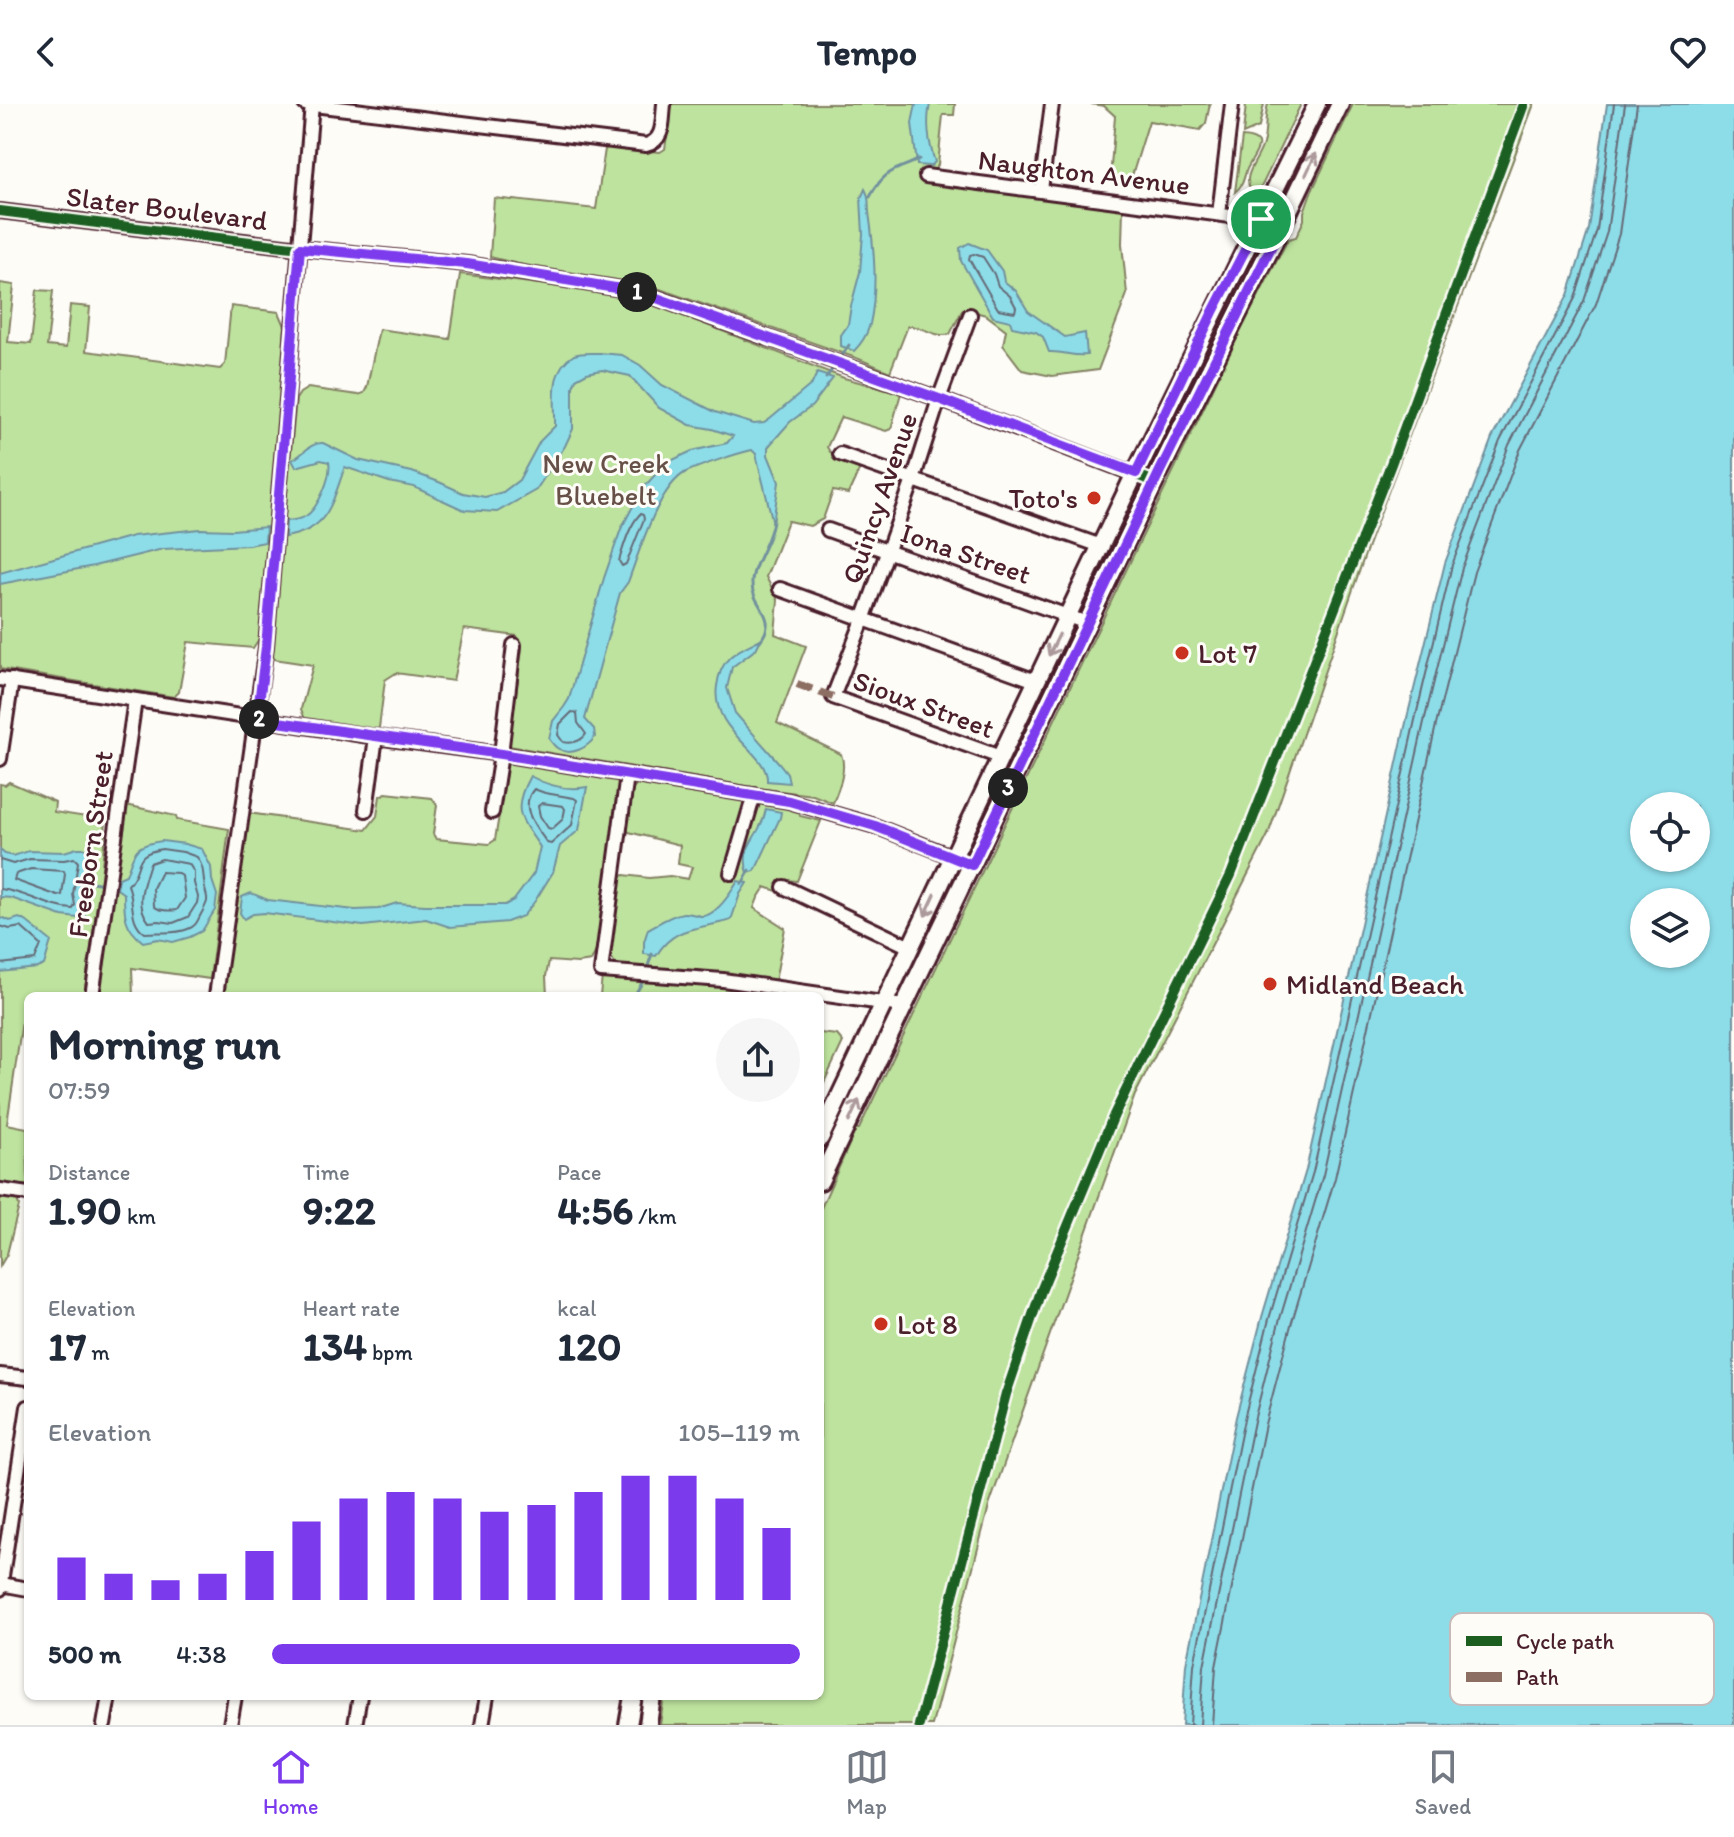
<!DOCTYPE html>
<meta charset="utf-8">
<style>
body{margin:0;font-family:Itim,sans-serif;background:#f6f6f7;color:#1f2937;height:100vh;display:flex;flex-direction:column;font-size:30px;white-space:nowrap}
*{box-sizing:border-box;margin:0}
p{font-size:26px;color:#747a83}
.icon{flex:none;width:44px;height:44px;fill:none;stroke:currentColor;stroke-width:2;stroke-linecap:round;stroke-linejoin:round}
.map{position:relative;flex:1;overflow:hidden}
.side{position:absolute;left:24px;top:888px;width:800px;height:708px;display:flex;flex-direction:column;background:#fff;border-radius:12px;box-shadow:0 2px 6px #0004}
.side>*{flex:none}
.tools{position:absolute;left:1630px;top:688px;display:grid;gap:16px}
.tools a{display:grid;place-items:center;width:80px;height:80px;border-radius:50%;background:#fff;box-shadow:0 2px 6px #0004;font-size:40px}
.pin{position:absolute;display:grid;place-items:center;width:68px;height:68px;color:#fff;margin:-34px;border:4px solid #fff;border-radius:50%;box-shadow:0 2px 8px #0007}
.km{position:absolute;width:40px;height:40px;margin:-20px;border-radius:50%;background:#222;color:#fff;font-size:22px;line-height:40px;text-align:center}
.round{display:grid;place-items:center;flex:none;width:84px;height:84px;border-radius:42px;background:#f6f6f7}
.head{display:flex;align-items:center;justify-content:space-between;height:136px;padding:0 24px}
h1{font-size:44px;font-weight:700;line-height:60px}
.metrics{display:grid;grid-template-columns:repeat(3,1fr);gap:12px;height:136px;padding:8px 24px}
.metrics div{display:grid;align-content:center}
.metrics b{font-size:40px;font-weight:700}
.metrics small{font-size:22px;font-weight:400}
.metrics p{font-size:22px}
.chart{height:224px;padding:16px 24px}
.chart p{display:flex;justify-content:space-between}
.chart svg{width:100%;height:144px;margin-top:8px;stroke:#7c3aed;stroke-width:6}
ul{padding:0 24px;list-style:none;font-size:26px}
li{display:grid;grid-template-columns:128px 96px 1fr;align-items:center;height:60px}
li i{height:20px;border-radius:10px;background:#7c3aed}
header{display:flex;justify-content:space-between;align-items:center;height:104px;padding:0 24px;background:#fff;font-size:36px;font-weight:700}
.dock{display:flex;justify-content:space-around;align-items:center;height:112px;border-top:2px solid #e0e1e3;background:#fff;font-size:22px;color:#747a83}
.dock a{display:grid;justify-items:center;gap:4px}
.dock .selected{color:#7c3aed}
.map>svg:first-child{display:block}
</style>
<header><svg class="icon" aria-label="back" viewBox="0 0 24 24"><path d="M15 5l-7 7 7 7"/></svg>Tempo<svg class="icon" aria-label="heart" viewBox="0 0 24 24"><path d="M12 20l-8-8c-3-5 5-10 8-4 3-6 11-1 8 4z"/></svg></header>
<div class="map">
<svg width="1734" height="1621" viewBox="0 0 1734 1621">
<rect width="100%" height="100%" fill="#fdfcf7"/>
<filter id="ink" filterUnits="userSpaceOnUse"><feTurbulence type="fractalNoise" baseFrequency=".0125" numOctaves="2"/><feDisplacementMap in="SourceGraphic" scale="16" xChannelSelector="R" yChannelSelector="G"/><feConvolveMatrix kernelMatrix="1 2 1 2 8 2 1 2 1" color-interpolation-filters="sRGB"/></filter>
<g filter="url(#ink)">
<g fill="#bee39e" stroke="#848164" stroke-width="2">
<path d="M672,0H955L954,11H943L938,61L927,80L1123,104L1122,140L1127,190L1098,266L1052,272L1022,266L1003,241L1006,226L986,211L963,205L950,230C935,235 923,221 908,222L890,268L859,255L654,183L543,166L490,153L494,94L596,105L605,45L609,43L660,48L665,45Z"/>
<path d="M1091,0H1210L1206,19L1200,26L1149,17L1132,72L1125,77L1113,74L1111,63L1115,12L1104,2Z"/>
<path d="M1246,0H1264L1259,23L1243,30Z"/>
<path d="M1268,0H1301L1256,94C1237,72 1257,61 1263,40C1267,27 1264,13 1268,0Z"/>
<path d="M1325,0H1334L1282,106H1280L1276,102Z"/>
<path d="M1353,0H1534L1369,439L1268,731L1135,991L989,1402L932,1621H660L664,1592H820V1106L856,1025H859L1240,228L1288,135L1296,133L1304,116V108L1310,91Z"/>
<path d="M1242,33C1271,35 1254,50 1247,65C1243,75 1244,81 1235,88Z"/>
<path d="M1262,135L1226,216L1158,358L1153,359L1151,356L1209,233L1247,158Z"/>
<path d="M460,170L617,190L637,194L844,274L901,289L891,325L886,327L841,313L827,343L830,348L858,358L861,362L848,390L833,387L823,415L810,422L788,417L766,473L778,496L775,530L806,542L777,619L841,650C847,665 839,684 833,699L813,691L764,685L509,642L522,544L517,532L464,525L453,577L396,569L385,576L379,624L370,628L358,624L305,615L301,605L313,561L274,555L272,547L296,295L300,289L308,284L358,291L364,289L367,283L379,225L450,235Z"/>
<path d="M0,179L14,181L8,238L31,240L37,186L53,187L47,242L66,244L70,201L90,203L86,247L220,265L225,260L231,202L279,208L285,222L283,261L259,535L253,544L188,538L179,588L174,593L0,565Z"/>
<path d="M1137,386L1143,389L1087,504H1083L1082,502Z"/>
<path d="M1070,527L1074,529L972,743L969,744L967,740Z"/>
<path d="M508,656L620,675L622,688L598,843L591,857L578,859L549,857L546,872L547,892H223L248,709L366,726L377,712L380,692L386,689L432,694L437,701L433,730L436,735L489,740L495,736Z"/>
<path d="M9,678L55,698L54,708L106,716L101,775L84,892H28V911H23L7,1020L27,1024L28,1082L0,1078V680L5,681Z"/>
<path d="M640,678L745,694L748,698V703L727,764L759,700L767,699L798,706L800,712L821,717L797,777L786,776L780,788L765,783L758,794L754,804L785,824L775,878L623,862L616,860L609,851L618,774L624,771L649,774L670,772L688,775L692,763L678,760L680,741L629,728L625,724C627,708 625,687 640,678Z"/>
<path d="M126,701L176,712L177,716L229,725L210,875L132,864L133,892H100Z"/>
<path d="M602,872L694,878L773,887L780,892H600Z"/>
<path d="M820,929L837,931L843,938L820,987Z"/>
<path d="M0,1093L17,1095L19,1102L7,1150L0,1162Z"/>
</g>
<g fill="#8ddde9" stroke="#72919d" stroke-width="2" fill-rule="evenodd">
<path d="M916,0H930C926,19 929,40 935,58L931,62L917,61L912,19Z"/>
<path d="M1607,0H1734V1621H1182L1186,1560L1236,1313L1262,1213L1306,1066L1407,614L1445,459L1492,334L1568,191L1589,125ZM1644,702H1696V754H1644ZM1644,798H1696V850H1644Z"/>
<path d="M865,85C870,94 868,98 869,108C874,145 878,184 870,220C867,231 862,239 854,247L841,242V231L848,221L851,202L860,168L863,130L861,94Z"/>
<path d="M969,139L987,146L1002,167L1004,177L1016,187L1028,207L1065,233L1085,229L1087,251C1073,253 1063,247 1049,248L1043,233L1036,228L1012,223L1010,217L993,213L961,157L960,144Z"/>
<path d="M600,249L622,251L640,261L662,281L715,308L754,320L764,319L770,315L812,280L817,269L833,274L812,302L790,318L768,343V351L779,378L773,419L756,350L752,346C735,350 702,361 686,368C658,383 639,449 628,478L620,489L585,615L594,625L595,633C588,643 571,653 559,645C554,643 552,638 549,635L553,617L564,603L569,595L604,474L621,425L642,385L666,359L692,347L727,339L733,332L712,325L690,321L659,304L630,272L602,266L587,269L576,275L573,283V325L565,342L536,386L497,408L464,406L414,383L389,378L345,363C331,400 329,426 285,433L286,417C292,416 300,416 306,412C318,404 332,373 329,358L321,356L296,363L292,356C303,351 310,338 323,339L358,356L412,368L439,378L463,389L485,393L503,388L519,376L540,337L555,322C556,298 548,266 574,251C581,248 592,249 600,249Z"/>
<path d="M266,423L265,438L249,441L163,445L94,462L0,480V469L133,432L200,425L233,426Z"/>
<path d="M761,535L756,545L732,563L727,584L735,609L779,659L787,669L789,679L767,677C769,648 710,628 717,582C721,552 737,547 761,535Z"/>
<path d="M530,672C548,682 566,687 587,683L579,726L560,742L553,768L535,797L523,812L507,818L450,823L426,815L363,822L265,809L253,810L244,815L240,809L242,793L251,789L268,796L355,806L378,805L397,799L425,801H505L514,796L534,769L540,743C520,714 511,706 530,672Z"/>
<path d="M766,705L781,708L780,714L755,767L748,769C740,745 754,738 762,718C764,714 765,709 766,705Z"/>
<path d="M162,737L185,740L202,745L211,763L212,776L217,791L215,806L202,827L190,833L173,838L158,835L143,838C125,824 124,812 124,790L117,785L119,774L126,771C135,748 132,741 162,737Z"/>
<path d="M77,744H83L92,749C80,772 81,791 86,815L62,812L11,794L0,793V746L5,750L13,752L29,747L64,748Z"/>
<path d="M738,777L747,779L740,790L731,816C700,826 675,820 656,852L644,850V838L648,825C659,819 671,811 683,809C690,808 696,812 702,812C716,812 732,787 738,777Z"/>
<path d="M4,814L10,817L19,814L26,817L51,837L44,861L37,864L0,868V815Z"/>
</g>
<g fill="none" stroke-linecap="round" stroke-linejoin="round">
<g stroke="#656b77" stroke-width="2">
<path d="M974,150L983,153L994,170L998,182L1010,192L1016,203L1015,208L998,205L969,155L970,151Z"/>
<path d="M640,410L643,411L644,415L626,460L622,462L619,457C624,441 629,422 640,410Z"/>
<path d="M572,608L577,609L578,619L586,630C582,637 571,640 563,638L558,631L560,620Z"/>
<path d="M534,685L545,689L574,694L577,696L572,721L551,740L547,739C536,723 518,703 534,685Z"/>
<path d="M542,699L563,702L565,705L563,715L552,725L548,724L540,712L538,702Z"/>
<path d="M162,745L183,748L197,753C203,762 203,767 204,777C205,798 213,789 200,812C197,818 196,822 188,825C174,831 160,827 145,829C128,817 135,797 128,781C145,763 130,750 162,745Z"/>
<path d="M162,755L189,760L194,768V779L198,793L197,799L188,813L173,819L159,817L149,818C134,800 144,779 150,759Z"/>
<path d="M0,756L13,760L30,755L64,756L74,754L78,758L73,790L75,801L73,805C47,804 25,787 0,785"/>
<path d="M31,765L64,767L65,770L62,791L58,792L14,776L16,770Z"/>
<path d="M161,768L178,769L182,772L185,794L177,806C171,807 159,807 154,802L153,784Z"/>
<path d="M0,822L10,825L21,823L41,841L35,856L0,860"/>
<path d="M1190,1621L1194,1561L1244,1315L1269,1215L1313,1068L1415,616L1452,461L1500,337L1575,194L1597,126L1614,0"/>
<path d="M1200,1621L1204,1562L1254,1317L1279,1218L1323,1071L1424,618L1462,464L1509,341L1584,197L1607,128L1625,0"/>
<path d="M1212,1621L1216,1563L1265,1320L1291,1221L1335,1074L1436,621L1474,468L1520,346L1596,200L1619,130L1637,0"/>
</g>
<g stroke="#72919d" stroke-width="3">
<path d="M870,93C874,84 883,72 893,67C902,62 910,61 919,55"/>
<path d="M840,255L849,241"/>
<path d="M826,274L835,261"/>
<path d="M760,537C780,512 752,503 752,480C751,461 772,437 773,415"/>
<path d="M80,776L104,780"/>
<path d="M742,780L750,766"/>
<path d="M648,862L652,850"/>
<path d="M634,892L642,879"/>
</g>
<defs>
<g id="minor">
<path d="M305,0L646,41C665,36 662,17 664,0"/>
<path d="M926,72L1283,119"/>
<path d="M1041,86L1052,0"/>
<path d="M0,107L300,144L467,160L640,188L939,295L1155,378"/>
<path d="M1219,110L1232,0"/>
<path d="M970,211L939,295L913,376L863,516L833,593L1000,653"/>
<path d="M840,350L1101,442"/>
<path d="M828,426L1087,519"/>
<path d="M780,485L1036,577"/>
<path d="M0,575L376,633L501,650L789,697L875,722L961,756"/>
<path d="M0,655L12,576"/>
<path d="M627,671L601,867L723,876L903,902"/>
<path d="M366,706L376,633"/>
<path d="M492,708L501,650L514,541"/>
<path d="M731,769L754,691"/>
<path d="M784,783L910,843"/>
<path d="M92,892L135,596"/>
<path d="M216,892L266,543L312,0"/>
<path d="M0,1086L28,1090"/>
<path d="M0,1271L28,1274"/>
<path d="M1,1480L28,1485"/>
<path d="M0,1485L28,1303"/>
<path d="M104,1621L109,1592"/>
<path d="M230,1621L235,1592"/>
<path d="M355,1621L360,1592"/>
<path d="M482,1621L487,1592"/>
</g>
<g id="major">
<path d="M820,1034L1130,380L1317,0"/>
<path d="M820,1077L1160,367L1283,119L1340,0"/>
<path d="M628,1621L633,1592"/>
<path d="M648,1621L652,1592"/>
</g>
</defs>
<use href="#minor" stroke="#4a1f2b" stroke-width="18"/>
<use href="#major" stroke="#4a1f2b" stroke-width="22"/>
<use href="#minor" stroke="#fdfcf7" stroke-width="12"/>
<use href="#major" stroke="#fdfcf7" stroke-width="16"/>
<path stroke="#8d6e63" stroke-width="8" stroke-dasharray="16 8" stroke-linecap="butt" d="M797,580L833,593"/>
<defs>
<g id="cycleway">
<path d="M0,107L300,144L467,160L640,188L939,295L1155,378"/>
<path d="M919,1621L1006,1290L1041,1187L1114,1011L1231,771L1391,360L1524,0"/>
</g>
</defs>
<use href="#cycleway" stroke="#fdfcf7" stroke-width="15"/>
<use href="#cycleway" stroke="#1b5e20" stroke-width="10"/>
</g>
<defs><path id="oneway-shaft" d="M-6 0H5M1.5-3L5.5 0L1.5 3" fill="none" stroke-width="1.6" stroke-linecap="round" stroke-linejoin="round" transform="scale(2)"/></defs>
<g stroke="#ac999b">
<use href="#oneway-shaft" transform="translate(1311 60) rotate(-65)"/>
<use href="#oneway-shaft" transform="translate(1054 541) rotate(116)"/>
<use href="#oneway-shaft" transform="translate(930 801) rotate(115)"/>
<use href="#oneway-shaft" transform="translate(854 1007) rotate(-65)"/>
</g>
</g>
<g fill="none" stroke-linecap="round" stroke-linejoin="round" filter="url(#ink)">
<defs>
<path id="route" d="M1261,115L1283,119L1160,367L972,761L875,722L789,697L501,650L257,615L266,543L300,144L467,160L640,188L939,295L1136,369L1213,208Z"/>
</defs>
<use href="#route" stroke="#fff" stroke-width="16"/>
<use href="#route" stroke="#7c3aed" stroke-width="10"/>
</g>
<g fill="#c8321e" stroke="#fdfcf7" stroke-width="3">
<circle cx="1094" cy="394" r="8"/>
<circle cx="1182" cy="549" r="8"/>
<circle cx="1270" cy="880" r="8"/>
<circle cx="881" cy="1220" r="8"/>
</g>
<g text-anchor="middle" stroke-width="6" stroke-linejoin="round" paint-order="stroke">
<g font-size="28" fill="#4a1f2b" stroke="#fdfcf7">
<text transform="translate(1084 68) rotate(7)" y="10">Naughton Avenue</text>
<text transform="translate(167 104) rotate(7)" y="10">Slater Boulevard</text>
<text transform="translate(879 394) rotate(-71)" y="10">Quincy Avenue</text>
<text transform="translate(966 449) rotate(19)" y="10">Iona Street</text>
<text transform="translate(924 600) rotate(20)" y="10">Sioux Street</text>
<text transform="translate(90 740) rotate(-82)" y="10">Freeborn Street</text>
</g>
<g font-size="28" fill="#675048" stroke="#fdfcf7">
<text x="606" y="369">New Creek<tspan x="606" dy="32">Bluebelt</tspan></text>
</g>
<g font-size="28" fill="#4a1f2b" stroke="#fdfcf7" text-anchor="start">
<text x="1078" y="404" text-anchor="end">Toto's</text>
<text x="1198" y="559">Lot 7</text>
<text x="1286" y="890">Midland Beach</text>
<text x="897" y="1230">Lot 8</text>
</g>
</g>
<rect x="1450" y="1509" width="264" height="92" rx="12" fill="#fdfcf7" stroke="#c7baba" stroke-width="2"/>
<rect x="1466" y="1532" width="36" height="10" fill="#1b5e20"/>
<rect x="1466" y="1568" width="36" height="10" fill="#8d6e63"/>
<g font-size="22" fill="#4a1f2b">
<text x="1516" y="1545">Cycle path</text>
<text x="1516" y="1581">Path</text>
</g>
</svg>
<div class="tools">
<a><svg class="icon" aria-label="locate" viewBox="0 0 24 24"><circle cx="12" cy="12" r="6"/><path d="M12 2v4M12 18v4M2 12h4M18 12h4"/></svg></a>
<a><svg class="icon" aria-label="layers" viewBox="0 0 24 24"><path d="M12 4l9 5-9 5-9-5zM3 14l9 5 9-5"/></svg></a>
</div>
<div class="pin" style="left:1261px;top:115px;background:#1e9e55"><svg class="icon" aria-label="arrive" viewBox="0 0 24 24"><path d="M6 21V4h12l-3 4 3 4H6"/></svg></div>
<b class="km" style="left:637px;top:188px">1</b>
<b class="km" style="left:259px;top:615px">2</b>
<b class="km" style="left:1008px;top:684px">3</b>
<section class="side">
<div class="head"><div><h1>Morning run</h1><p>07:59</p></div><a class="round"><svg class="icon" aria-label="share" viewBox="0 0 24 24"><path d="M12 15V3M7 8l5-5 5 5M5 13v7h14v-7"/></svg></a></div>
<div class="metrics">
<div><p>Distance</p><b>1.90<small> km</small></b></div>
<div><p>Time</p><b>9:22</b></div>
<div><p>Pace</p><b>4:56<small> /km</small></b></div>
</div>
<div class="metrics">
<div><p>Elevation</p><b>17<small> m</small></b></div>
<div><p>Heart rate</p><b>134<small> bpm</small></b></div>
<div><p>kcal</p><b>120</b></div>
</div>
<div class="chart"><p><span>Elevation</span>105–119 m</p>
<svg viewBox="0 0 160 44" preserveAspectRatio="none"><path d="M5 44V31M15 44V36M25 44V38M35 44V36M45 44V29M55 44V20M65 44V13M75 44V11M85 44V13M95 44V17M105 44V15M115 44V11M125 44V6M135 44V6M145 44V13M155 44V22"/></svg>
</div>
<ul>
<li><b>500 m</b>4:38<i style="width:100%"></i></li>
</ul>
</section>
</div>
<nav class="dock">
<a class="selected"><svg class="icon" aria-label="home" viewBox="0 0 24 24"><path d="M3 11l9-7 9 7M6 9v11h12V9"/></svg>Home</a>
<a><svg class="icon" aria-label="map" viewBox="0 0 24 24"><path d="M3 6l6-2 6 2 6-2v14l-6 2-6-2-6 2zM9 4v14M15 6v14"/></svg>Map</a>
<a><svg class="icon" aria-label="saved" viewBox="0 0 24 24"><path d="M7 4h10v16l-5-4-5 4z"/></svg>Saved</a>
</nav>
